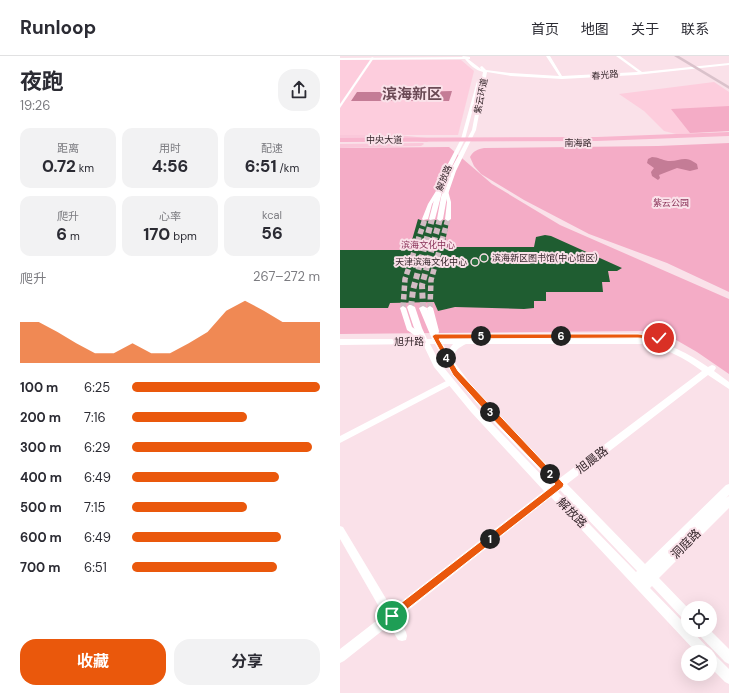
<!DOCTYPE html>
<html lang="zh">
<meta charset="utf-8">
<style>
body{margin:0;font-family:"DM Sans","Noto Sans SC",sans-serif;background:#f2f2f3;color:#2b2b33;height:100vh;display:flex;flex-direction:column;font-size:15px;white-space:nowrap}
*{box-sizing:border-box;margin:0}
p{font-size:13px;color:#7c7c81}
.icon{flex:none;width:22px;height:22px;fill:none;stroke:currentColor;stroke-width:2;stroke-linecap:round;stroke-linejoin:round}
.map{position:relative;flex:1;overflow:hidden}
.side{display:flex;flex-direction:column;background:#fff;width:340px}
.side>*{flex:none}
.fabs{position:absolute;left:341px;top:545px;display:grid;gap:8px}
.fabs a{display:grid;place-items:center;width:36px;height:36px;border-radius:50%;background:#fff;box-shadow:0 4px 16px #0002;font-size:20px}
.pin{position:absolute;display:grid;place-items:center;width:34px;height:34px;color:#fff;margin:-17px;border:2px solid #fff;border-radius:50%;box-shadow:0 1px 4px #0007}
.km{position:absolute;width:20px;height:20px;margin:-10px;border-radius:50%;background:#222;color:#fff;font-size:11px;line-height:20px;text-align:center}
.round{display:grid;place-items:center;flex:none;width:42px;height:42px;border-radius:16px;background:#f2f2f3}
.summary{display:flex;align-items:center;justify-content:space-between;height:68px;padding:0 20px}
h1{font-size:22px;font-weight:700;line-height:30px}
.stats{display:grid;grid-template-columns:repeat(3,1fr);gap:6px;height:68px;padding:4px 20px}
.stats div{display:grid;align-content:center;border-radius:10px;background:#f2f2f3;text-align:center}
.stats b{font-size:17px;font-weight:700}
.stats small{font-size:11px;font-weight:400}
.stats p{font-size:11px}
.chart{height:112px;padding:8px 20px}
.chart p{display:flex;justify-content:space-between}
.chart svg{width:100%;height:72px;margin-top:4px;fill:#ea580c;opacity:.7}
.action{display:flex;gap:8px;margin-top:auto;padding:8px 20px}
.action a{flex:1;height:46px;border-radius:16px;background:#ea580c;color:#fff;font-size:16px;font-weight:700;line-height:46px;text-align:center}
.action a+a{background:#f2f2f3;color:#2b2b33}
ul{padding:0 20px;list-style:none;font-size:13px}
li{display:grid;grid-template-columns:64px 48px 1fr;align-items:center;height:30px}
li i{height:10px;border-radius:5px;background:#ea580c}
header{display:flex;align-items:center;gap:24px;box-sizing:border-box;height:56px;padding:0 20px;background:#fff;border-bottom:1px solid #e1e1e2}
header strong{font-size:19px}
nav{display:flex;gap:22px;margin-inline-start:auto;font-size:14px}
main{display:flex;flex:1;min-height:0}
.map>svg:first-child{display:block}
</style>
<header>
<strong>Runloop</strong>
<nav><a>首页</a><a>地图</a><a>关于</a><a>联系</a></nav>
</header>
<main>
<section class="side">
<div class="summary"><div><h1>夜跑</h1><p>19:26</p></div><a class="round"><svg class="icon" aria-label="share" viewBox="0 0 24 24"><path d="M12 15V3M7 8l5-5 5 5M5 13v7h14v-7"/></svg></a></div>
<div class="stats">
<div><p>距离</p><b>0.72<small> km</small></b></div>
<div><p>用时</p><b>4:56</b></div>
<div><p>配速</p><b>6:51<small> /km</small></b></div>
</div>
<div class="stats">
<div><p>爬升</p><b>6<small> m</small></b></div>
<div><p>心率</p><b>170<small> bpm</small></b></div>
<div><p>kcal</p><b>56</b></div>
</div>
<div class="chart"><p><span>爬升</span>267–272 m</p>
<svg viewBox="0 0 160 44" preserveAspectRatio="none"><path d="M0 44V19L10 19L20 25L30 32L40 38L50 38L60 32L70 38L80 38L90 32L100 25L110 12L120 6L130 12L140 19L150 19L160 19V44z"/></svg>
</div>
<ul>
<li><b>100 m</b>6:25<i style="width:100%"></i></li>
<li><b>200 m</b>7:16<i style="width:61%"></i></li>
<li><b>300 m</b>6:29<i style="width:96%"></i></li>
<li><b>400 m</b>6:49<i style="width:78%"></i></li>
<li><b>500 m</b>7:15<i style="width:61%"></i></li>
<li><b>600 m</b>6:49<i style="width:79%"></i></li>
<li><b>700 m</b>6:51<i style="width:77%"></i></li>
</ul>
<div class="action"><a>收藏</a><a>分享</a></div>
</section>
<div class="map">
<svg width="389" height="637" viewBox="0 0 389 637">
<rect width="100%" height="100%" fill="#fae1e9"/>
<g fill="#fdcddd">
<path d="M0,4H121L134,15L118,79H0Z"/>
<path d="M374,26L389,36V75L336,78L324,75L304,55L279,38Z"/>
</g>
<g fill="#f4acc6">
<path d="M389,50V75L350,77L331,53Z"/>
<path d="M389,87V236L327,207L249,178L184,144L141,118L134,110L130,101C133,95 138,93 144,92L318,90Z"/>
<path d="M109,91L152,128L220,169L389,243V318L357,296L331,281L302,275L0,278V92Z"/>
</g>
<g fill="#c47c96">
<path d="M112,35L109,45H71L75,36Z"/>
<path d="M17,36H60L55,45H11Z"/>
<path d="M312,101C318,101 322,104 328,105C340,106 344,98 357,108L358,113L350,115L337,112L319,119L320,122L318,124L312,120L311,116L314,112L307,107L308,103Z"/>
</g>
<path fill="#1f5d31" d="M78,163L83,165L96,164L99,166L104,164L109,166L104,191H194L196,181L205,179L211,180L282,212L277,215H268L270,226H262L263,236H206V245H194V252L184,253L115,251L98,255L94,246L50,247L48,252H0V194H64L67,184H72Z"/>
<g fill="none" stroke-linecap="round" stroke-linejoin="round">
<g stroke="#d2bbc3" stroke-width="5.5" stroke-dasharray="5.5 3" stroke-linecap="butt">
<path d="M63,252L65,223L85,163"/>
<path d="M90,252L91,224L108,163"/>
</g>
<g stroke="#d2bbc3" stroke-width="6" stroke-dasharray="6 3.5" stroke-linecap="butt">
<path d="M71,251L73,234L92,163"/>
<path d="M83,252L82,229L100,163"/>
</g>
<g fill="#fff" fill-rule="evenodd">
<path d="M32,1L34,2L0,52V48Z"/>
<path d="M104,134L108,135L111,146V163L108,165L105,163L107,146Z"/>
<path d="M96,135L100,136L92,148L88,163L83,164L82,163L88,148Z"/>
<path d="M63,250L66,252L72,271L84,279L85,281L84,283H80L67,274L60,252Z"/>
<path d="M90,250L93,252L99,275L98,280L95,282L92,280L93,275L87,252Z"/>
<path d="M110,323L113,324L114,326L113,328L0,387V380Z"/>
<path d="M0,470L3,471L66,576L67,580L66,584L62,585L58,584L0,483Z"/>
</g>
<g fill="#fff" fill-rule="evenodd">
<path d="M122,0L130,1V3H128L141,13L140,11L142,10L146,14L171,17L219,20L206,0H210L222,20L298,16L276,0H280L302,16L389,7V9L296,19L222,23L171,20L147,16L136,74L116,115L107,141L103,163L100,165L97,163L101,141L110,115L132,74L143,16C135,14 130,9 125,3L0,4V2L123,1Z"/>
<path d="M137,25L140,26L125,83L105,125L95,163L90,164L89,163L99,125L121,83Z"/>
<path d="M69,249H71L75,251L82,272L87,283H92L79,252L83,250L87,252L100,283L304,282C328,287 348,297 368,311L372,309L375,310L376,312L374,315L389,326V333L368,319L227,428L305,508L386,429L389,428V439L386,442L389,440V452L319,522L348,552V566L344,564L312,530L310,532L348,571V574H351L368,592L370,596L374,598L389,613V628L385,626L370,611V596H356L211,441L4,605L0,607V593L204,435L131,356L94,311L83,288L0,289V283H80L74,272L67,251ZM90,288H95C125,342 171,384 213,428L211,429L137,352L100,307ZM103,288H113L107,296ZM126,288H304C326,292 344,302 362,315L220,422L143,344L114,306C112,296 118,292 126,288ZM220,434L297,515L296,516L218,436Z"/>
<path d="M356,574H370L389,593V608L385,606L358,578Z"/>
</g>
<path fill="#dac2cb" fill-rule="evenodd" d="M334,0H339L389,30V33Z"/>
<g fill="#fac8da" fill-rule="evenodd">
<path d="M0,79H57L87,82L90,84L87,86L57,83H0Z"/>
<path d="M83,87L84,88L81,90L0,92V88Z"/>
</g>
<path fill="#f8b6ce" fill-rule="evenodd" d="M389,76V80L257,85L0,86V82L257,81Z"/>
</g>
<path fill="#ea580c" stroke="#fff" d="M95,278H298L319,280L322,282L319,284L298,282L99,283L118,315L224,428L223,431L52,565L48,564L47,560L48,557L215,428L144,354L113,319L92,280Z"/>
<g fill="#29713e" stroke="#fae1e9" stroke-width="1.5">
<circle cx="144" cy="202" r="4"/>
<circle cx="135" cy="206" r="4"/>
</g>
<g text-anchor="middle" stroke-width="4" stroke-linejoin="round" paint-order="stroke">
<g font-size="9" fill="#34252a" stroke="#fae1e9">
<text transform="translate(265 19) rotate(-5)" y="3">春光路</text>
<text transform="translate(141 40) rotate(-79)" y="3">紫云环道</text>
<text x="44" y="87">中央大道</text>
<text x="238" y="90">南海路</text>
<text transform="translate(104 122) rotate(-68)" y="3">解放路</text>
</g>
<g font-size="9" fill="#8a3359" stroke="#fae1e9">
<text x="331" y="150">紫云公园</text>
<text x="88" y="192">滨海文化中心</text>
</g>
<g font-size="9" fill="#34252a" stroke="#fae1e9" text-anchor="start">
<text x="152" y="205">滨海新区图书馆(中心馆区)</text>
<text x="127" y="209" text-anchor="end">天津滨海文化中心</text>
</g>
<g font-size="10" fill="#34252a" stroke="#fae1e9">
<text x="69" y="289">旭升路</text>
</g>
<g font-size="12" fill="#34252a" stroke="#fae1e9">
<text transform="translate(252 404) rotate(-37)" y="4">旭晨路</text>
<text transform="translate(232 457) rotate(46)" y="4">解放路</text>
<text transform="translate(346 488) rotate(-45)" y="4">洞庭路</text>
</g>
<g font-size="15" font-weight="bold" fill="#6b4a55" stroke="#fae1e9">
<text x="72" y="43">滨海新区</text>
</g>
</g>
</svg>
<div class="fabs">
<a><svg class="icon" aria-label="locate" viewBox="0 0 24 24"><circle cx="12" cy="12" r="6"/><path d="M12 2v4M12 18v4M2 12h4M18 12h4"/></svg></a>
<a><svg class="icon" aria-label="layers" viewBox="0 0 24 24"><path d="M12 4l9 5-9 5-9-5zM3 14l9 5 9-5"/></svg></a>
</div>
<div class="pin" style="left:52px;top:560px;background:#1e9e55"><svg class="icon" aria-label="arrive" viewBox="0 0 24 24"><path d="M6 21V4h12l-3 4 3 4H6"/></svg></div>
<div class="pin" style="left:319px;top:282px;background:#d93025"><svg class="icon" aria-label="check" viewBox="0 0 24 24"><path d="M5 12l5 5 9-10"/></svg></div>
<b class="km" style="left:150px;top:483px">1</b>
<b class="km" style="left:210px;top:418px">2</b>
<b class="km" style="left:150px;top:356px">3</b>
<b class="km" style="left:106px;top:302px">4</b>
<b class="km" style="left:141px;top:280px">5</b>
<b class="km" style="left:221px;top:280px">6</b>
</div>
</main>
